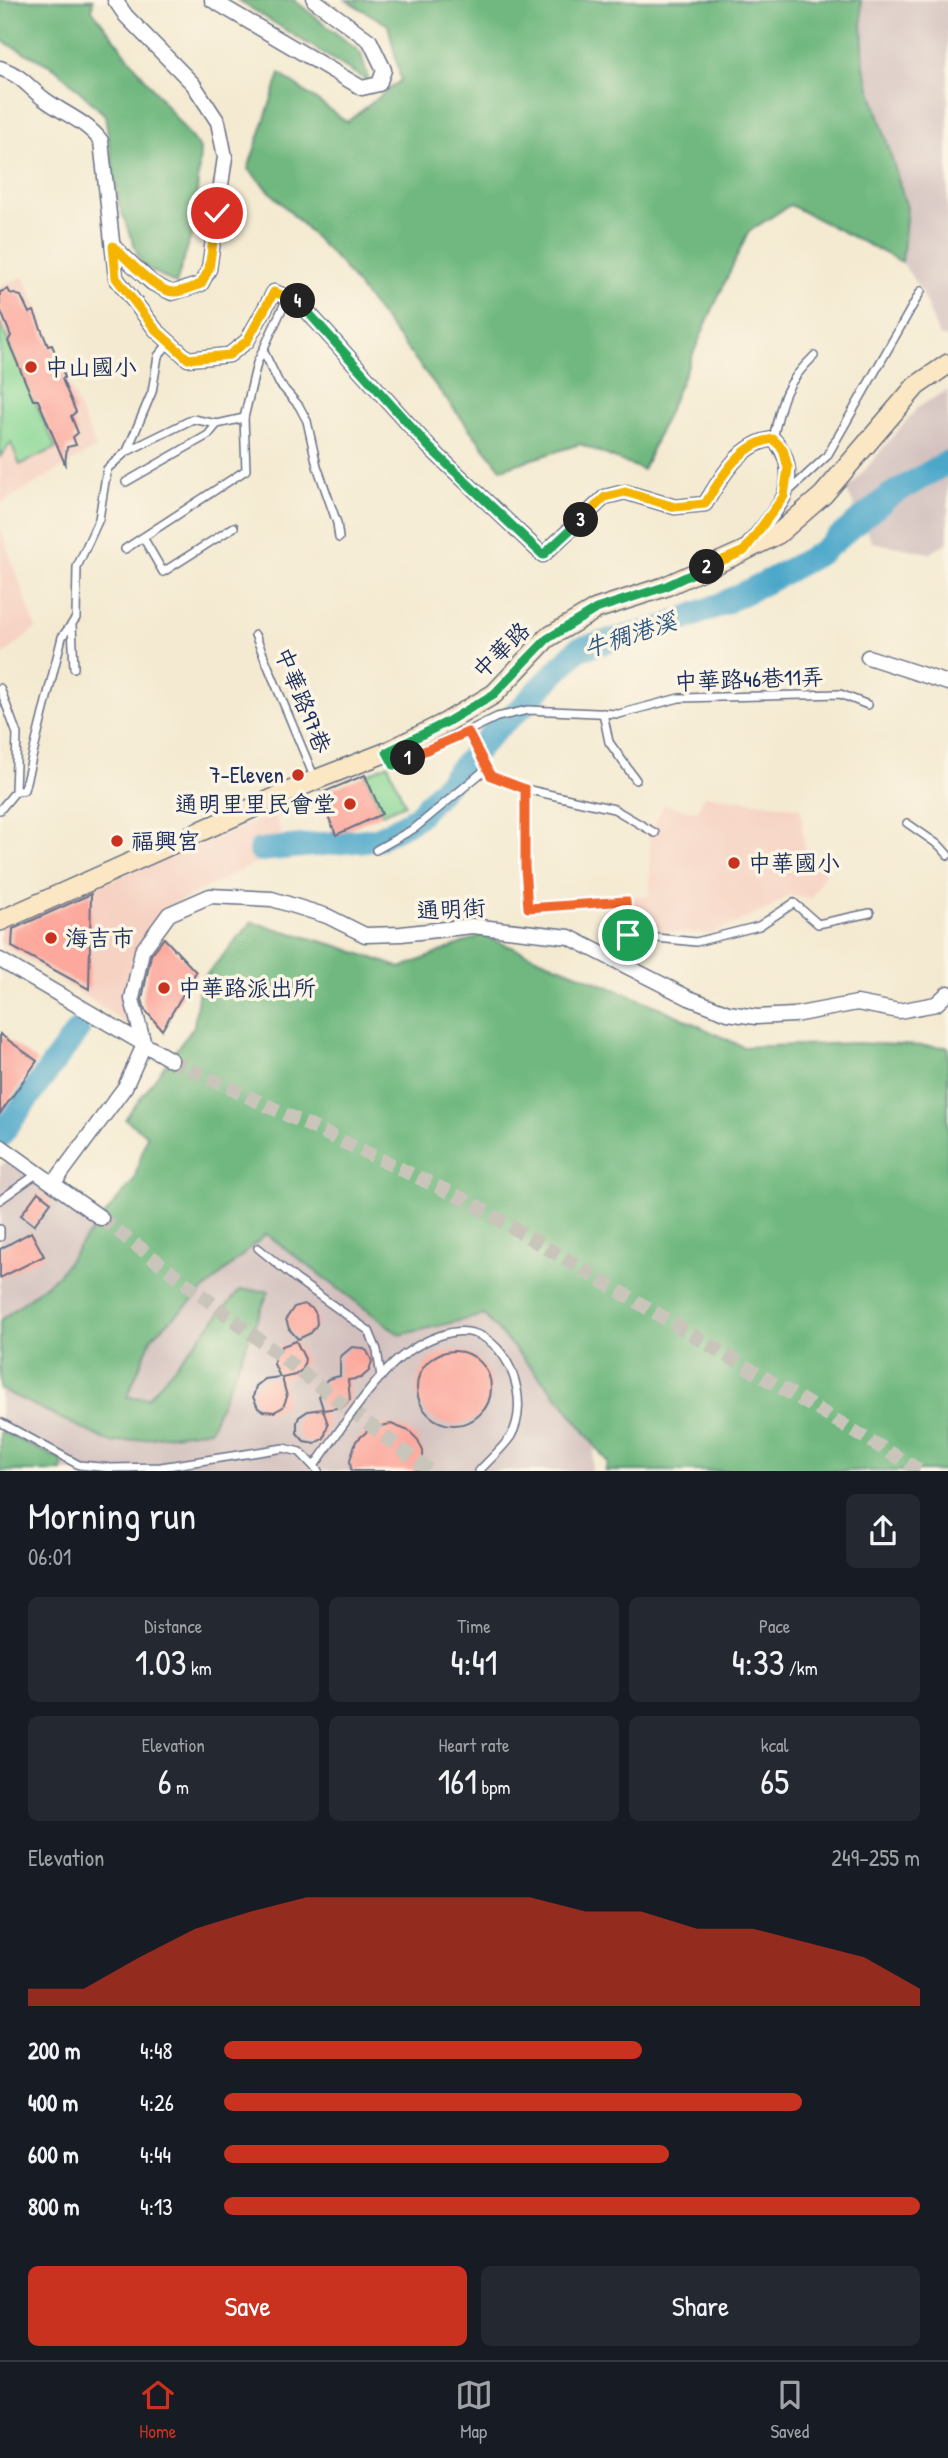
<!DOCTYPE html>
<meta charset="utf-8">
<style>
body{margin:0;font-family:"Patrick Hand","LXGW WenKai TC",sans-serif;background:#242831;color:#f1f3f6;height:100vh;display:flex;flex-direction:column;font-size:26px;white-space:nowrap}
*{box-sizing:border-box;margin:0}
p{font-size:23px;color:#9ea1a6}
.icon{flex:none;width:38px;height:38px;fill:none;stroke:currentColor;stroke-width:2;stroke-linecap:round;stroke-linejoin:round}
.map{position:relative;height:1471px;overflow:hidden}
.sheet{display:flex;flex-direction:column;background:#171b24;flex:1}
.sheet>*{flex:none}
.pin{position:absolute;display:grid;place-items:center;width:60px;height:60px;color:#fff;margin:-30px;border:4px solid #fff;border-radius:50%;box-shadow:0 2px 7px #0007}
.km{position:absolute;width:35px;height:35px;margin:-18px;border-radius:50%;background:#222;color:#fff;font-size:19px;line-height:35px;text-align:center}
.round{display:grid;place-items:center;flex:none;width:74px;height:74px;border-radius:10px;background:#242831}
.head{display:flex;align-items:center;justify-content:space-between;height:119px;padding:0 28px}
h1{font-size:38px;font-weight:600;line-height:52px}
.stats{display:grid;grid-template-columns:repeat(3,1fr);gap:10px;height:119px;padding:7px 28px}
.stats div{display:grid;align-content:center;border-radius:10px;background:#242831;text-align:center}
.stats b{font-size:35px;font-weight:600}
.stats small{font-size:19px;font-weight:400}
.stats p{font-size:19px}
.chart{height:196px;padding:14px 28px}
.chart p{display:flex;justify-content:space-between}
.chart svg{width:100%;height:126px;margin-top:7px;fill:#c8321e;opacity:.7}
.button{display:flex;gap:14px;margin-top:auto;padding:14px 28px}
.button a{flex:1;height:80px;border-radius:10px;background:#c8321e;color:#fff;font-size:28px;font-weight:600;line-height:80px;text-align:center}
.button a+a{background:#242831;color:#f1f3f6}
ul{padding:0 28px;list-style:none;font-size:23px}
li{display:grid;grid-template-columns:112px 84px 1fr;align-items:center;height:52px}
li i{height:18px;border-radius:9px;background:#c8321e}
.tabs{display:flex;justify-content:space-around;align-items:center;height:98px;border-top:2px solid #363941;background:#171b24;font-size:19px;color:#9ea1a6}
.tabs a{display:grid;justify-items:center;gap:4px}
.tabs .on{color:#c8321e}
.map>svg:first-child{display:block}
</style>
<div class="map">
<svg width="948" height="1471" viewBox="0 0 948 1471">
<rect width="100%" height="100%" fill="#fcf5e5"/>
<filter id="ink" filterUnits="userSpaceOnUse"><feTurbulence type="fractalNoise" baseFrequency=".0143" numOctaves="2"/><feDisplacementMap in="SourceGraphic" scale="14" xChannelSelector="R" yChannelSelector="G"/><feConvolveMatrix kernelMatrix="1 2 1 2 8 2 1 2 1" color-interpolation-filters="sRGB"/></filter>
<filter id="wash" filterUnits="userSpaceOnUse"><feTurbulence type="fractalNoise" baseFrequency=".00686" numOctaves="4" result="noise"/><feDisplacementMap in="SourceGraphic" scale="28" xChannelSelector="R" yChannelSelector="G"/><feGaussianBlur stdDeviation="1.57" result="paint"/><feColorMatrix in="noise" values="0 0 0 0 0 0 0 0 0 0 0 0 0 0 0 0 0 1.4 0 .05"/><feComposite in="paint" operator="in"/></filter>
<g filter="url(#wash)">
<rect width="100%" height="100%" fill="#f4ead1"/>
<g fill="#f6d2c3">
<path d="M24,276L96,448L0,504V286Z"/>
<path d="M0,528L36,628L0,658Z"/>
<path d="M704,795L801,808L804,847L826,871L811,899L788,895L770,908L712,934L629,931L633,896H650L649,836L663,805L697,811Z"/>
<path d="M274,814L287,847L163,910L136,948L125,1001L136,1030L0,941V925Z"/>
</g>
<g fill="#d1bfbd">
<path d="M861,0H948V338L939,336L921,291L902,262L907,208L864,67Z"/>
<path d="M948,390V542L930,553L872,542L847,491L918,407Z"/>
<path d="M13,1160L87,1223L134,1276L269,1167L603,1399L591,1471H0V1166Z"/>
</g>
<g fill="#8bd896" stroke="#53847a" stroke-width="2">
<path d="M0,323L56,448L20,465L11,443L0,457Z"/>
<path d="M388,764L405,804L382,814L365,775Z"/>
</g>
<g fill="#70b87f" stroke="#46746e" stroke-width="2">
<path d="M0,0H93L92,10L200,149L195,223L176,284L142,265L119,205L105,115L55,68L0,40Z"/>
<path d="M238,0H294L361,53L369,82Z"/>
<path d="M346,0H861L864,67L907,208L902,262L790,205L748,232L705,326L643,470L580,444L501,469L339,262L248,169L280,74L347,122L401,80L388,25Z"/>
<path d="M252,922L338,946L401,968L482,935L661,1008L743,1047L855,1043L948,1047V1471H605L608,1463L563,1403L484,1315L400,1335L266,1234L152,1337L127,1397L148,1398L240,1290L269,1291L210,1430L112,1443L0,1389V1321L58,1275L80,1245L134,1180L147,1135L125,1119L194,1026L200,982Z"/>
<path d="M0,1431L62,1460V1471H0Z"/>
</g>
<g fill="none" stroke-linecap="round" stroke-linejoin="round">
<g stroke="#4ca7ca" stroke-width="24">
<path d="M260,850L377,839L396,829L417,817L497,728L522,707L578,649L664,627L724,603L774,578L820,553L889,496L948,462"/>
<path d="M0,1136L78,1030"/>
</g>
</g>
<g id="blocks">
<g fill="#fca89d">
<path d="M8,289L10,293L21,296L29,313L34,311L48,346L52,345L65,377L62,379L76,412L71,416L78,433L73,437L76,445L67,447L65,464L38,400H33L8,341L11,336L0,309V292Z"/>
<path d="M365,775L382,814L336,835L319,794Z"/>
<path d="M91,894L89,989L12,947L13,929Z"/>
<path d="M164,938L196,972L162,1030L145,1010L142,999L151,955Z"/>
<path d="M0,1034L37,1061L0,1114Z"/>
<path d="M38,1192L51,1202L34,1225L21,1215Z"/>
<path d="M31,1232L44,1256L0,1278V1249Z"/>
<path d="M304,1304L313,1309L316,1314L317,1324L311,1333L298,1339L289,1329L286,1319L294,1307Z"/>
<path d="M296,1341L305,1359L303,1369L295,1375L282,1378L287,1397L283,1407L274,1412L263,1411L258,1408L253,1397L256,1386L265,1379L280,1377L274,1364V1354L282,1346Z"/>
<path d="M352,1347L362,1348L367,1351L372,1361L369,1371L361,1378L348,1380L350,1399L343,1407L323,1410L328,1424L324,1438L315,1443L304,1441L297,1433V1422L299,1417L308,1411L323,1409L319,1396L321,1386L328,1379L340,1376V1357Z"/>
<circle cx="454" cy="1388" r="37"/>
<path d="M391,1424L409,1431L418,1440L423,1451V1471H351L350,1460L356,1441L371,1428Z"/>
</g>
</g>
</g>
<g filter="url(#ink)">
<use href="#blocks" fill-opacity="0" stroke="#677086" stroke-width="2"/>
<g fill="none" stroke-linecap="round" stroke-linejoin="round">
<g stroke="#c9c5ba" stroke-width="14" stroke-dasharray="14 7" stroke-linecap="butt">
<path d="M171,1060L468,1201L921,1471"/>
<path d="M101,1218L430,1471"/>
</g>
<defs>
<g id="lane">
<path d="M263,350L279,383L299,406L307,421L317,466L337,523L339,538"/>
<path d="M773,439C782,399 784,385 814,356"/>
<path d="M128,451L193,419L217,424"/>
<path d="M126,482L208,435L217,424L244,418"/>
<path d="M787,493L827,456L921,291"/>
<path d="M144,539L163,572L234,527"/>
<path d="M125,549L246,470L244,418L257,363L288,296"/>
<path d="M72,625L74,668"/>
<path d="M255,635L315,779"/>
<path d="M0,688L17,734L15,792L0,810"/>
<path d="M603,713L609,742L636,780"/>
<path d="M468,731L497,717L528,710L619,714L679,698L840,694L868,705"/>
<path d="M387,753L394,765L468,731L491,776L525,789L614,809L655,833"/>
<path d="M525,789V867L528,908L627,901L628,935L696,942L759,926L794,903L818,924L870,913"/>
<path d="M15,792L24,790L62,637L76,618L77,567L99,519L107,469L127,451L152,392L158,356L169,343"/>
<path d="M907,823L940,846L948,855"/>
<path d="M376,850L415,828L486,769"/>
<path d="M0,1200L38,1173"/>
<path d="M0,1229V1237"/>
<path d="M258,1248L296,1279L369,1331L377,1350L381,1377"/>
<path d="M0,1422L79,1465L111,1468L161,1467L284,1448L300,1452L318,1471"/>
<path d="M314,1466C338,1434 376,1373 408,1352C425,1340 453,1327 473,1333C511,1343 530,1403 511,1436C503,1448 489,1460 479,1471"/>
</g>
<g id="street">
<path d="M212,0L362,88L379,84L384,70L370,41L314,0"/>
<path d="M0,68C24,77 26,85 44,99C64,114 86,121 101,141L116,278L156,330L188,359L229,355L247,341L274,292L299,302L429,447L543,555L605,497L625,492L675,507L705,504C721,478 739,444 773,439C788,453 792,476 784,496C778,510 757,534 747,547"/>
<path d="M113,246L152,283L172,293L201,284L209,269L225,157L218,122L193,84L126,16L115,0"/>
<path d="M868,657L948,683"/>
<path d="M0,960L171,1060"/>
<path d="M144,1045L132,999L142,951L169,914L210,896L272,899L327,916L365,935L401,934L472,926L569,937L689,998L728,1013L756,1017L794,1015L857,1003L899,1011L936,1004L948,993"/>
<path d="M0,1146L101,1218"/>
<path d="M54,1183L125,1087L144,1045"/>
</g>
<path id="secondary" d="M0,921L315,780L387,752L447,722L494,694L547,638L596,609L664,587L744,551L778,534L823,495L916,386L948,364"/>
</defs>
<use href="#lane" stroke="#677086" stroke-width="10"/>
<use href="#street" stroke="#677086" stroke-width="17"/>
<use href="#secondary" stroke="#677086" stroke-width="22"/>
<use href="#lane" stroke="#fff" stroke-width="7"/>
<use href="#street" stroke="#fff" stroke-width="14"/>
<use href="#secondary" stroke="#fbe7c3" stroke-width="19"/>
</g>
</g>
<g fill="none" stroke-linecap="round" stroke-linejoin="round" filter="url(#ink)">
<defs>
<path id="split-1" d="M408,758L468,732L491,776L525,789V867L528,908L626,901L628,935"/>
<path id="split-2" d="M408,758L394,765L387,752L447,722L494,694L547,639L596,609L664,587L707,567"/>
<path id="split-3" d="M581,520L605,497L625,492L675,507L705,504C721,478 739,444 773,439L783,449L788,468L784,496L744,551L707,567"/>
<path id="split-4" d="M298,301L429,447L543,555L581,520"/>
<path id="split-5" d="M217,213L209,269L201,284C193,287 183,292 174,292C156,292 126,258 113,246L116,278L156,330L188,359L229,355L247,341L274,292L298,301"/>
</defs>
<use href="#split-1" stroke="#fff" stroke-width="14"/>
<use href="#split-2" stroke="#fff" stroke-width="14"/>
<use href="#split-3" stroke="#fff" stroke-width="14"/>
<use href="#split-4" stroke="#fff" stroke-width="14"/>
<use href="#split-5" stroke="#fff" stroke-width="14"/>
<use href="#split-1" stroke="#f0652b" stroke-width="9"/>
<use href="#split-2" stroke="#22a559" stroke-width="9"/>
<use href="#split-3" stroke="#f5b400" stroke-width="9"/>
<use href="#split-4" stroke="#22a559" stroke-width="9"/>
<use href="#split-5" stroke="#f5b400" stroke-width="9"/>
</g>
<g fill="#c8321e" stroke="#fcf5e5" stroke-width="2.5">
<circle cx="31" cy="367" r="7"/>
<circle cx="298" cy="775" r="7"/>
<circle cx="350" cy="804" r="7"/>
<circle cx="117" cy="841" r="7"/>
<circle cx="734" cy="863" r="7"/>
<circle cx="51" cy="938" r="7"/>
<circle cx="164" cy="988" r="7"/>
</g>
<g text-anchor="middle" stroke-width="7" stroke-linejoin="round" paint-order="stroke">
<g font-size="23" fill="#1b2f5e" stroke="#fcf5e5" text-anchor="start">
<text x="45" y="375">中山國小</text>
<text x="284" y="783" text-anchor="end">7-Eleven</text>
<text x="336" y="812" text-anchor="end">通明里里民會堂</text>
<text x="131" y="849">福興宮</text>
<text x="748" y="871">中華國小</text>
<text x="65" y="946">海吉市</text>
<text x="178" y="996">中華路派出所</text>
</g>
<g font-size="23" fill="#1b2f5e" stroke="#fcf5e5">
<text transform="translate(501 650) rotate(-44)" y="8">中華路</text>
<text transform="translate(749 679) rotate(-2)" y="8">中華路46巷11弄</text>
<text transform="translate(303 700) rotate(68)" y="8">中華路97巷</text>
<text transform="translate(451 909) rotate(-3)" y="8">通明街</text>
</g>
<g font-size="24" font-style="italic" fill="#2c5984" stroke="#fcf5e5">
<text transform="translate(630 635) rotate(-18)" y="8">牛稠港溪</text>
</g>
</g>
</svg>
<div class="pin" style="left:628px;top:935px;background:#1e9e55"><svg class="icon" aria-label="arrive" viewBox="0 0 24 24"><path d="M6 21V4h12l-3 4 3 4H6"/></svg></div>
<div class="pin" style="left:217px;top:213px;background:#d93025"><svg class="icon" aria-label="check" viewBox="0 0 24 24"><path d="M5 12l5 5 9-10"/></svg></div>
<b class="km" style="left:408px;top:758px">1</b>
<b class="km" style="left:707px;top:567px">2</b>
<b class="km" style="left:581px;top:520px">3</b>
<b class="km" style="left:298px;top:301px">4</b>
</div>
<section class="sheet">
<div class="head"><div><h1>Morning run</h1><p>06:01</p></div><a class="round"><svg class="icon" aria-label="share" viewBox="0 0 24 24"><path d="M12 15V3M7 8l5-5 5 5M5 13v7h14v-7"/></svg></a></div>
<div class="stats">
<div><p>Distance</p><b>1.03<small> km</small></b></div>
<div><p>Time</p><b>4:41</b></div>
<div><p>Pace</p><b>4:33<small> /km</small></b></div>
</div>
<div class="stats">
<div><p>Elevation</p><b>6<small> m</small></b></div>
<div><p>Heart rate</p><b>161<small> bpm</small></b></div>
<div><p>kcal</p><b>65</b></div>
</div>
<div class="chart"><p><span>Elevation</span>249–255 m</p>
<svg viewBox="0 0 160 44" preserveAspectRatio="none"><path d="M0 44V38L10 38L20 27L30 17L40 11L50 6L60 6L70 6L80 6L90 6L100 11L110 11L120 17L130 17L140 22L150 27L160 38V44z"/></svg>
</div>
<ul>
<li><b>200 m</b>4:48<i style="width:60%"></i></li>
<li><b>400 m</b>4:26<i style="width:83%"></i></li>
<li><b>600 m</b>4:44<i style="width:64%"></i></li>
<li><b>800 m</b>4:13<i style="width:100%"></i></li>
</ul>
<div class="button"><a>Save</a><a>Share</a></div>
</section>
<nav class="tabs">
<a class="on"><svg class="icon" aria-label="home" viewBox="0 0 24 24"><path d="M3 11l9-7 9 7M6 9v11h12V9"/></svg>Home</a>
<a><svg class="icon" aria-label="map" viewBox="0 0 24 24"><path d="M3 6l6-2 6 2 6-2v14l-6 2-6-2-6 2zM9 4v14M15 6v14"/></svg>Map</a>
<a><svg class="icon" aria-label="saved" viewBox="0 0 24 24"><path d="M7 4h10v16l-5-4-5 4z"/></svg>Saved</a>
</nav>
